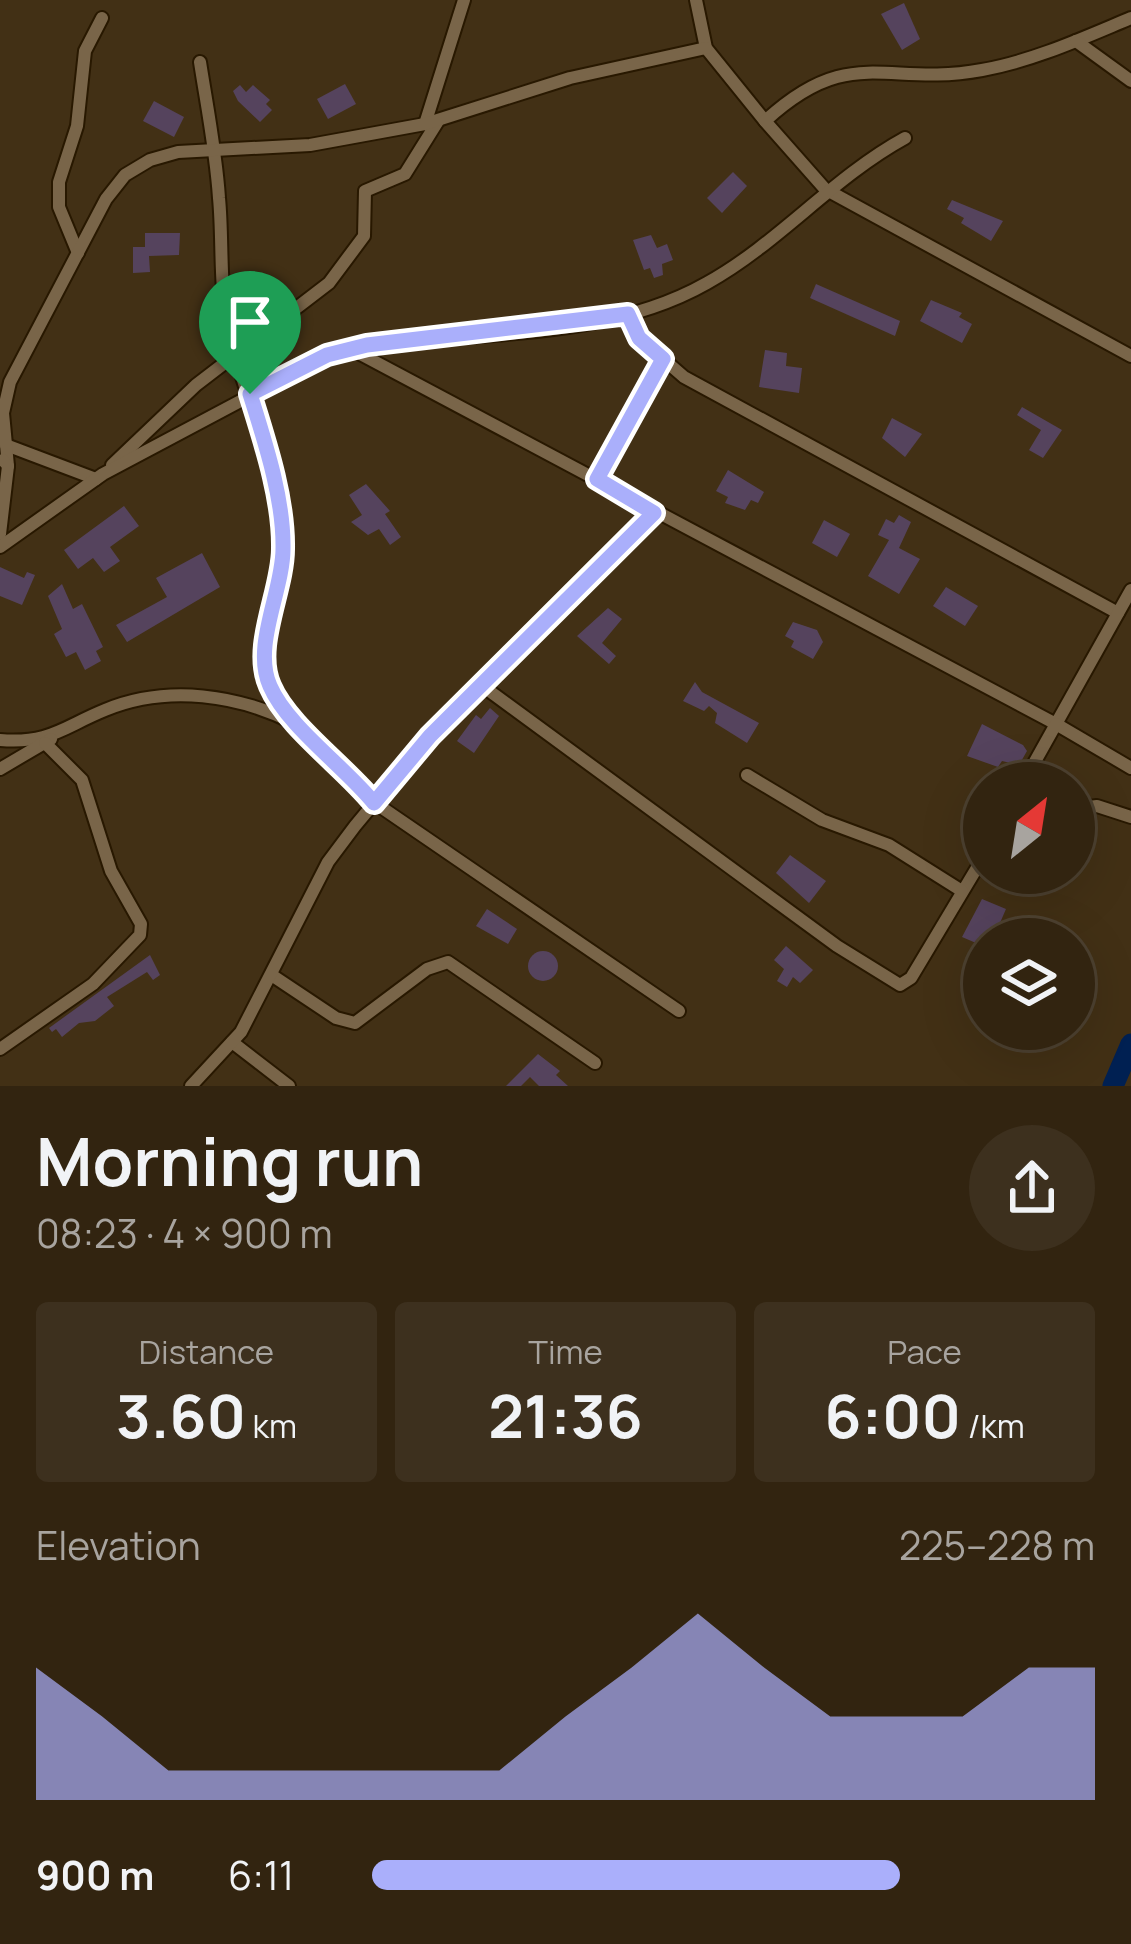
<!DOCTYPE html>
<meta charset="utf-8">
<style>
body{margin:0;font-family:Manrope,sans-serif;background:#3d301e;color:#f1f3f6;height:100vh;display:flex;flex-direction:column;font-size:45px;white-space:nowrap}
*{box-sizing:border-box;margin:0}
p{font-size:39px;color:#a8a49f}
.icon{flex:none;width:66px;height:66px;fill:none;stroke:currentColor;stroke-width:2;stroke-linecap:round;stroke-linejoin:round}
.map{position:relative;height:1086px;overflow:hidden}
.panel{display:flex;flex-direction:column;background:#322410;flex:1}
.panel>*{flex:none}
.needle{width:78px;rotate:30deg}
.fabs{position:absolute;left:963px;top:762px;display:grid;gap:24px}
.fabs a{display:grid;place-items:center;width:132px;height:132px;border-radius:50%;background:#322410;box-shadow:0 12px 48px #0002,0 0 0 3px #4d4130;font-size:60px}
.pin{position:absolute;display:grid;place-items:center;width:102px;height:102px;color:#fff;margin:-123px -51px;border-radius:50% 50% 50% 0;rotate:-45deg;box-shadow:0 0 12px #0007}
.pin .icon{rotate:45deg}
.round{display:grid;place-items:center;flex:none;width:126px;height:126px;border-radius:63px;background:#3d301e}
.head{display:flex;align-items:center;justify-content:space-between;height:204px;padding:0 36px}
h1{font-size:66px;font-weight:700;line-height:90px}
.stats{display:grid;grid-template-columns:repeat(3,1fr);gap:18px;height:204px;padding:12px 36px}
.stats div{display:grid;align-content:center;border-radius:12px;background:#3d301e;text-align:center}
.stats b{font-size:60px;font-weight:700}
.stats small{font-size:33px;font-weight:400}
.stats p{font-size:33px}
.chart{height:336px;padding:24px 36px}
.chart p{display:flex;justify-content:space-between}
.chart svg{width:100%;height:216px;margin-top:12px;fill:#aaaffb;opacity:.7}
ul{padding:0 36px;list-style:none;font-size:39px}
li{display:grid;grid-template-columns:192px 144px 1fr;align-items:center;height:90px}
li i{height:30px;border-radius:15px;background:#aaaffb}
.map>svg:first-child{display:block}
</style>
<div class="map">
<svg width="1131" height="1086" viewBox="0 0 1131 1086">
<rect width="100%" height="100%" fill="#423015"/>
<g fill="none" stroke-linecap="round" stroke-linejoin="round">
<path stroke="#002052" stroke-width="21" d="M1113,1086L1131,1044"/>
</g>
<g fill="#55435d">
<path d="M904,3L920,39L902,50L881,14Z"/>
<path d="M345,84L356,104L328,119L317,99Z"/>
<path d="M240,85L246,92L253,85L270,100L266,104L272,110L260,122L238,101L233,91Z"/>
<path d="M154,101L184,117L174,137L143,121Z"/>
<path d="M733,172L747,186L722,213L707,198Z"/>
<path d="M952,200L1003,221L991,241L961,223L964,218L947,209Z"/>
<path d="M145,233H180L179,255L149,256L150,272L133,273V247H145Z"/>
<path d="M651,235L657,248L667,244L673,260L662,264L663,275L654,278L650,268L644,270L633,240Z"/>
<path d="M816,284L900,321L895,336L810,298Z"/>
<path d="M931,300L962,313L959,317L972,324L962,343L920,321Z"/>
<path d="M765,350L787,353L786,366L802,368L799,393L759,387Z"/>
<path d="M1022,407L1062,430L1043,458L1029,450L1041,430L1017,415Z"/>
<path d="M892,418L922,434L905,457L882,438Z"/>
<path d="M728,470L764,492L758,503L751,500L745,510L725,503L728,497L716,491Z"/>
<path d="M366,484L390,511L385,514L401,537L390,545L379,529L368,535L351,522L362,515L349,495Z"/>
<path d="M124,506L139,526L110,547L120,561L104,572L93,558L78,569L64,550Z"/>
<path d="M899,515L911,522L899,548L920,559L899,594L868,576L889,540L878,535L886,519L894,523Z"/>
<path d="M824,520L850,534L837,557L812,543Z"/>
<path d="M202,553L220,587L127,642L116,625L167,597L156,578Z"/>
<path d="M0,567L24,578L27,572L35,575L22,605L0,596Z"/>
<path d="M62,584L73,609L82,604L103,647L96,651L101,661L85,670L76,652L66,657L54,634L62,629L48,596Z"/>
<path d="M946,587L978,606L965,626L933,606Z"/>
<path d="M608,608L622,619L602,643L616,656L609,664L577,636Z"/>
<path d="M793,622L817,630L823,642L813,659L791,647L794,641L785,636Z"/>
<path d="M695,682L702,692L759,723L747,743L715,723L717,713L709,706L704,711L683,701Z"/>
<path d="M490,708L499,716L474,753L457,741L476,715L481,719Z"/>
<path d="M982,724L1023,745L1027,751L1019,765L1002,761L998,767L967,756Z"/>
<path d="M790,855L826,881L809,903L776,873Z"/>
<path d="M982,899L1006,909L993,939H984L983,946L962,937Z"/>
<path d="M487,909L517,929L508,944L476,926Z"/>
<path d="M786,946L813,970L800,983L793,977L787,987L777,981L784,969L774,960Z"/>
<circle cx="543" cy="966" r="15"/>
<path d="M150,955L160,975L153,980L147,972L107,997L114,1006L95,1021L79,1023L62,1037L56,1029L52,1032L49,1028Z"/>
<path d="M538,1054L560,1071L556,1075L568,1086H539L530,1077L521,1086H506Z"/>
</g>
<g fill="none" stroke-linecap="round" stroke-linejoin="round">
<defs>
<g id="street">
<path d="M696,0L706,48L765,121"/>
<path d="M1131,18C1083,38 1033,61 982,70C886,88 851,42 765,121L825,189L1131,356"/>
<path d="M1076,41L1131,81"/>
<path d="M200,62C207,107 216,152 219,198C223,240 219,284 228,325C243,399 282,469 284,546C285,590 250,648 271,689C293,731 343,765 375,803L679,1011"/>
<path d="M425,124L464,0"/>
<path d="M78,253L59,207V182L77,126L85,51L102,18"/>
<path d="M628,314L639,338L684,377L1118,613"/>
<path d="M351,349L1056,724L1131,590"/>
<path d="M6,445L96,479"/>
<path d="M112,465L196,385L329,283L364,236L365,191L405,174L438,121"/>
<path d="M8,466L3,413L10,382L106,199L125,175L150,160L178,152L310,145L425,124L570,78L706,48"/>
<path d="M597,479L663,359"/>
<path d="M0,534L8,466L3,460"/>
<path d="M0,547L103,474L327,355L367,345C478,332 607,340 707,283C779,243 832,178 905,138"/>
<path d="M484,687L837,946L900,985L911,978L984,856"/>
<path d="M0,740C50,744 63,727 105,710C168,684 239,695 296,724"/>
<path d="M0,769L51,739"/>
<path d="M747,775L822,820L889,845L962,891"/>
<path d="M1023,783L1056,724L1131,768"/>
<path d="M1074,809L1097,806L1131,817"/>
<path d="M273,976L336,1018L355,1023L427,969L448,962L595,1063"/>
<path d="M232,1042L289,1086"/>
<path d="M0,1049L93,984L140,935L141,924L111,871L82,780L45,743"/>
<path d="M191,1086L241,1032L328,862L355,826L430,736L654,513"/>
</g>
</defs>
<use href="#street" stroke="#281800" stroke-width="16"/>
<use href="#street" stroke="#796549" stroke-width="12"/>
</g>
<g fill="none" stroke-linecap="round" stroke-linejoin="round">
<defs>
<path id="route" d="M628,314L639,338L663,359L597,479L654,513L430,736L374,803C345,767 287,726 270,686C252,646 283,591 283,549C284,499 265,442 250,394L327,355L367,345Z"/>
</defs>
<use href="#route" stroke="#fff" stroke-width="24"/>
<use href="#route" stroke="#aaaffb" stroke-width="15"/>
</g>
</svg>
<div class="fabs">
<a><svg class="needle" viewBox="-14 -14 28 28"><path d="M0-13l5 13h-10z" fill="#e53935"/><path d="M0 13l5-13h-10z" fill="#a8a49f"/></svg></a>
<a><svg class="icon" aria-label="layers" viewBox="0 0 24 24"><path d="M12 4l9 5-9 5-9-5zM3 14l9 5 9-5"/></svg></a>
</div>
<div class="pin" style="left:250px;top:394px;background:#1e9e55"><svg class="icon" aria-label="arrive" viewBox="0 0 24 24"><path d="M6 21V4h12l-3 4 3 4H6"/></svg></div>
</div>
<section class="panel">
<div class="head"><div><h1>Morning run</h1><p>08:23 · 4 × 900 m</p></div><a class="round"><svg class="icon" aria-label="share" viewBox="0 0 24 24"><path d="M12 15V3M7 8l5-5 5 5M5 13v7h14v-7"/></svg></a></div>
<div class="stats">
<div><p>Distance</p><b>3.60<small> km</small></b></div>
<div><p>Time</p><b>21:36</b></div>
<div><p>Pace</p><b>6:00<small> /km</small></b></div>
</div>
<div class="chart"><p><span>Elevation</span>225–228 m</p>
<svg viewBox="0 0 160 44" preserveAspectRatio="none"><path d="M0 44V17L10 27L20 38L30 38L40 38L50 38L60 38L70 38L80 27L90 17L100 6L110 17L120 27L130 27L140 27L150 17L160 17V44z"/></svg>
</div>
<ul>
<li><b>900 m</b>6:11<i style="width:73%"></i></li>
</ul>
</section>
